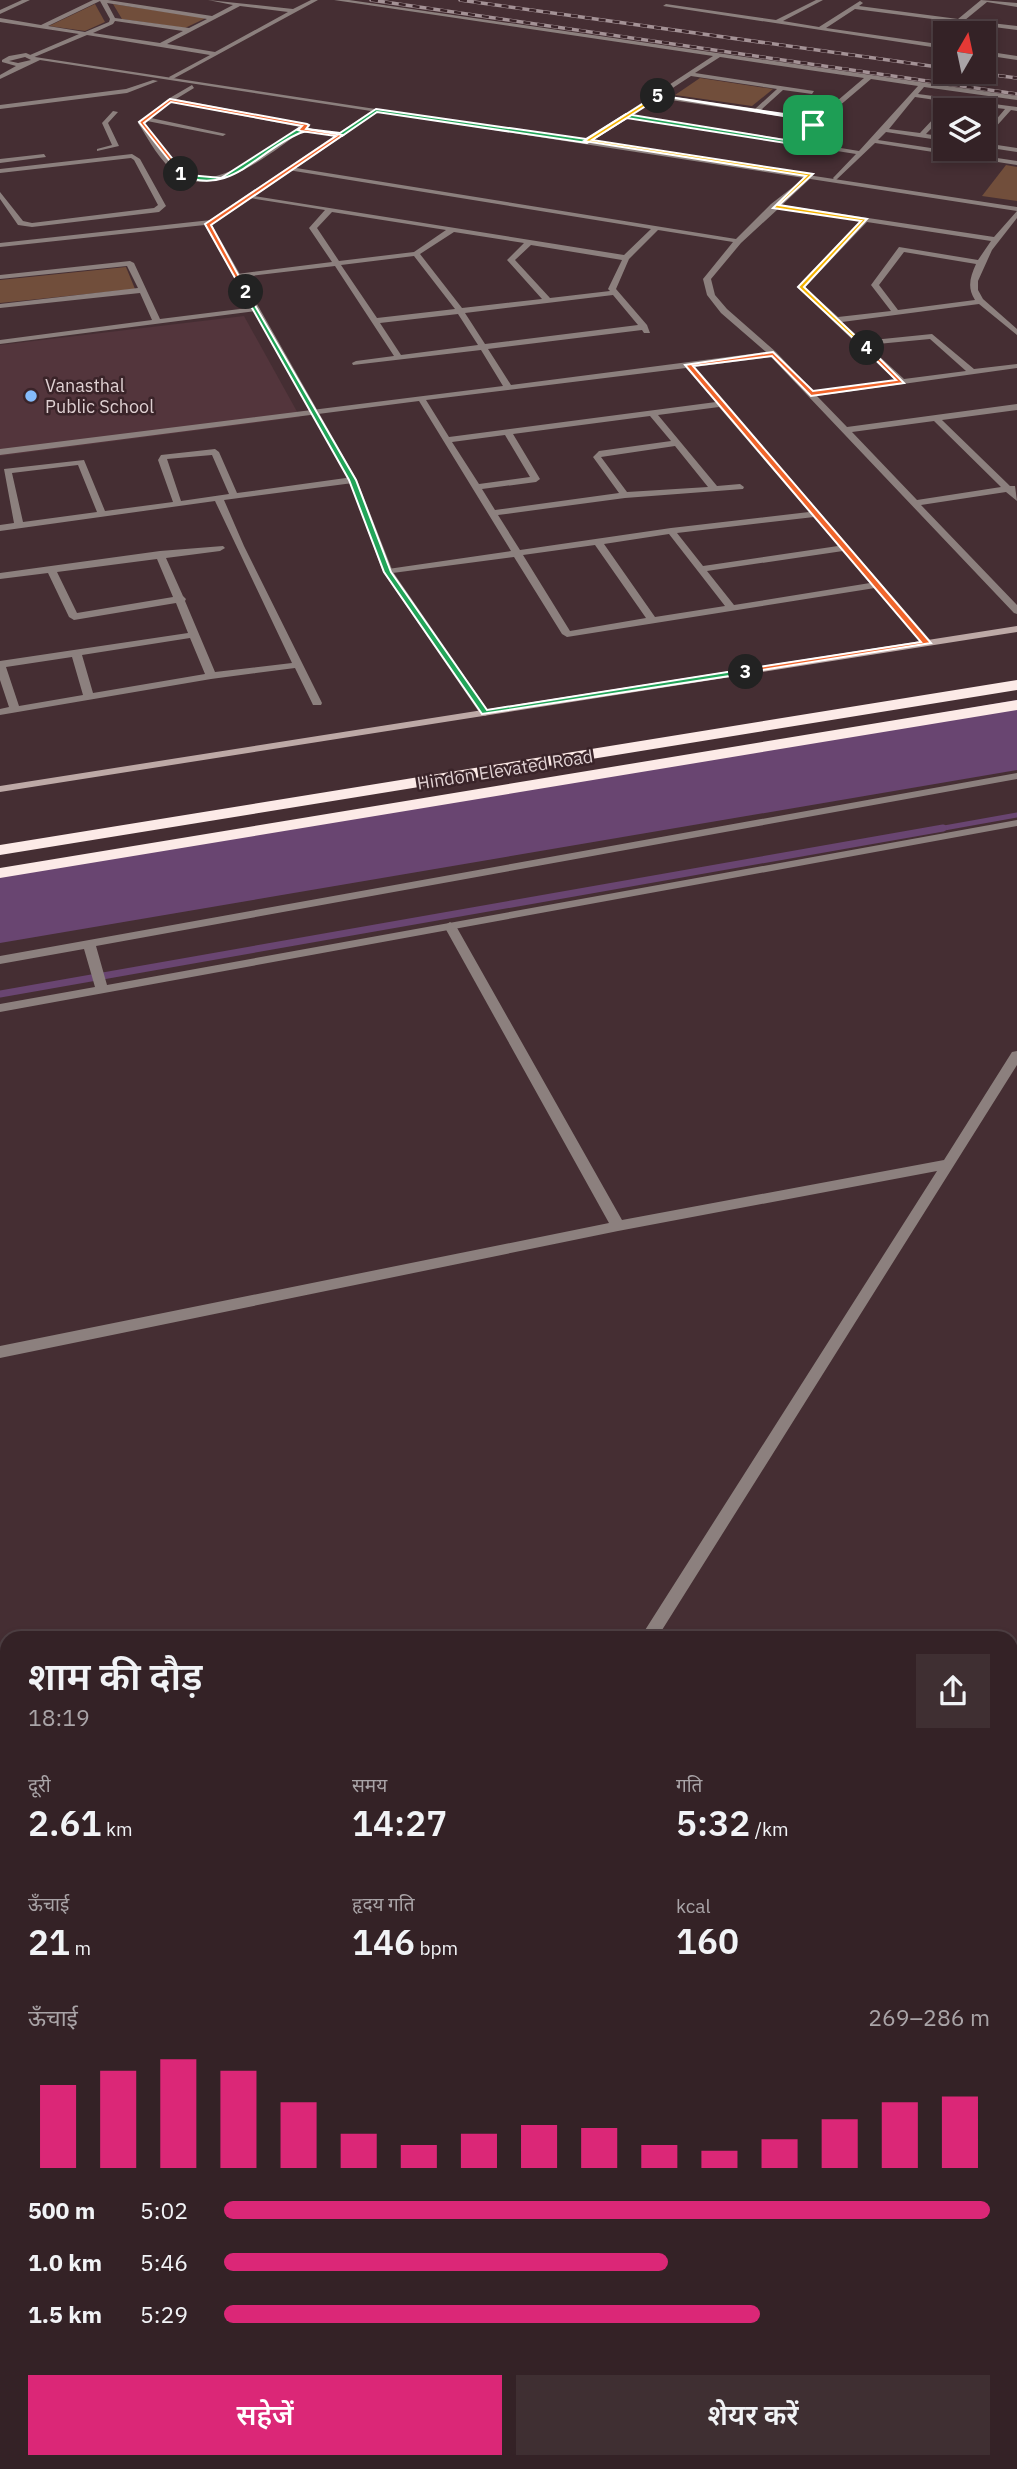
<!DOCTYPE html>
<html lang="hi">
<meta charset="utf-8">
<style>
body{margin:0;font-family:"IBM Plex Sans","Noto Sans Devanagari",sans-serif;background:#3f2f32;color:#f1f3f6;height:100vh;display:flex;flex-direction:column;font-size:26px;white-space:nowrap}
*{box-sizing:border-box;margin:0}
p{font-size:23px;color:#a9a4a7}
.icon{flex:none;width:38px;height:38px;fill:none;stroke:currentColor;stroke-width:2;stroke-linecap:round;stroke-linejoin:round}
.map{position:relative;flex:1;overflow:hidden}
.panel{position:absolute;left:0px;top:1631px;width:1018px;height:838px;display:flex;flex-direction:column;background:#342226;border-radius:21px 21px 0 0;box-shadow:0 4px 10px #0003,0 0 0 2px #4e3f43}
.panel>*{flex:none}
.needle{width:46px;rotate:9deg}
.buttons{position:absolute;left:933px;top:21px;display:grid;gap:14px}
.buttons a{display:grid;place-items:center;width:63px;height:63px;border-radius:0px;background:#342226;box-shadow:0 4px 10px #0003,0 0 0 2px #4e3f43;font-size:35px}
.pin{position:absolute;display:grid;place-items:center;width:60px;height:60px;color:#fff;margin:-30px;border-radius:14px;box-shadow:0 4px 10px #0006}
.km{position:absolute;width:35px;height:35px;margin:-18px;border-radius:50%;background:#222;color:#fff;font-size:19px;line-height:35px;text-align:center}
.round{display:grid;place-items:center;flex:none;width:74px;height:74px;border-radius:0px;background:#3f2f32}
.summary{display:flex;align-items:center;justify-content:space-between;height:119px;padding:0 28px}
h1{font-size:38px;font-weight:600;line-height:52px}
.figures{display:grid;grid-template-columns:repeat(3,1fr);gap:10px;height:119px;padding:7px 28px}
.figures div{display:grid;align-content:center}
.figures b{font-size:35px;font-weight:600}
.figures small{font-size:19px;font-weight:400}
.figures p{font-size:19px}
.chart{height:196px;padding:14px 28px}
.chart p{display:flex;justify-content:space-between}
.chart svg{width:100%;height:126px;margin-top:7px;stroke:#db2777;stroke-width:6}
.primary-button{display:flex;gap:14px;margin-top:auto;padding:14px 28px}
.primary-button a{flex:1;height:80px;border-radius:0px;background:#db2777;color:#fff;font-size:28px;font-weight:600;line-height:80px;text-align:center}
.primary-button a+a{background:#3f2f32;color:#f1f3f6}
ul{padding:0 28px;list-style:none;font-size:23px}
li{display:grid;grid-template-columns:112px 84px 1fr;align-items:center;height:52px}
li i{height:18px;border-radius:9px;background:#db2777}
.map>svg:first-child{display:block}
</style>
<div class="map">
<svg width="1017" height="2469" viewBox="0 0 1017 2469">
<rect width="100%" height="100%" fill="#452e33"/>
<path fill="#53353c" d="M244,316L300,417L0,456V345Z"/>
<g fill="#714e3b">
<path d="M95,4L105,22L85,31L49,26Z"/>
<path d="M113,4L206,18L185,28L122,19Z"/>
<path d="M700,78L773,89L752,106L675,95Z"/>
<path d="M1006,165L1017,167V201L982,196Z"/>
<path d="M126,267L135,289L0,303V280Z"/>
</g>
<path fill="#694571" d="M1017,700V770L0,943V873Z"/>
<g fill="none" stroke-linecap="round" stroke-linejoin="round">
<path stroke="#694571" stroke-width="5" d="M933,830L1017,815"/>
<path stroke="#694571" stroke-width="7" d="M0,994L943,828"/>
<g fill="#8c807e" fill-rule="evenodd">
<path d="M22,0H30L0,14V10Z"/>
<path d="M93,0H108L212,16L233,5L208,0L293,9L311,0H318L171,80L169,77L210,55L87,35L32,58L30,55L79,34L0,22V18L41,25ZM100,1L110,19L109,22L85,32L48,26ZM107,3L207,19L189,28L115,18ZM240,6L288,12L215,52L167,44ZM115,21L183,31L160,43L93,33L113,24Z"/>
<path d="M334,0H349L1017,96V100L924,87L918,94L1017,107V111L1011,110L984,140V134L1005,109L955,103L948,110H945V114L926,134L945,137V141L886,132L878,140L1017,161V165L875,143L835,181L833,178L856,154L627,118L587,143L585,140L713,56ZM720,57L864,78L817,118L761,110L783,90L812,94L814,91L695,73ZM691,76L777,89L755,109L662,95ZM871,79L918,86L859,151L798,141ZM915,97L949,102L920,133L889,129ZM657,98L813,121L791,140L631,115Z"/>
<path d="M816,0H823L783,21L819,27L860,1L863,3L859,6L958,19L981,0L1017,3V7L987,2L965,20L1017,26V30L855,9L826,28L945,45V49L663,6L666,4L776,20Z"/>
<path d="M984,51L1017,56V60L984,55Z"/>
<path d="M153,80L158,81L127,93L0,109V105L126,89Z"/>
<path d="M192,85L194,88L176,99L307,124L310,126L308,128L344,135L341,137L302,131C272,152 215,201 177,174C160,162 149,140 138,123L168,99ZM171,102L300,127C272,144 215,197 181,170C165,158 155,139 145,123L147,121L223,136L226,134L151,118Z"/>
<path d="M113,111L118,112L108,123L119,146L97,151V149L112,145L102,123Z"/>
<path d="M984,143L1017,148V152L984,147Z"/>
<path d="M44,154L46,157L0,163V159Z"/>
<path d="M132,154L140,159L166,206L159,212L32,227L18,225L0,199V192L23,221L32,223L154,208L158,205L134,160L131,158L0,173V169Z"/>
<path d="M290,167L736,239L771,204L811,173L813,176L782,205L994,237L1017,211V218L992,250L978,281V290L983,299L1017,329V335L979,304L842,322L863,341L932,334L974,369L1017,364V368L817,396L847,427L1017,404V410L942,420L1010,486H1015L1017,501L1006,492L921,505L1017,605V614L1014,613L771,357L694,367L931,641V645H923L875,588L567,637L562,634L514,557L385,574L383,572L388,569L511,551L419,401L0,455V449L503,386L481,350L353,365L352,363L356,361L394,356L335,266L234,278V274H237L332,262L309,228L325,210L250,198L248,195L624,255L651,229L288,170ZM778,209L860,221L797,287L895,380L813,391L776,352L727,309L715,295L711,279L741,243ZM332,212L446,230L414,252L339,261L317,228ZM867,222L991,241L978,260L899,247L871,285L891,311L838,317L805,287ZM658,230L733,242L703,279L707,295L721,313L766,352L511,385L488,349L642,330L644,333H650L647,325L616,289L629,259ZM454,232L524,243L507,260L542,299L462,308L420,254ZM531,245L622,260L608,289L610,291L550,298L515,260ZM904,252L976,264C970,277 967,288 975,300L898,310L879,285ZM414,256L455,309L377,318L341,265ZM613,295L638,325L485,344L465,313ZM458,314L478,345L401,355L380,323ZM930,339L966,371L904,379L867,345ZM686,368L716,402L449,437L426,400ZM719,407L809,512L671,528L520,550L498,515L625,498L743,489L744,487L740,484L717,486L658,415ZM650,416L671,441L599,451L593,457L619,493L495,510L482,489L536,482L540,479L513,434ZM934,421L1001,487L917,500L852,432ZM505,435L530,477L479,484L452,442ZM675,446L708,487L627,492L601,457ZM814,517L838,546L703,566L677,533ZM669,534L725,606L655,617L604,544ZM595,545L646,618L570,631L523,555ZM843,551L870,583L734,605L707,571Z"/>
<path d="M211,220L214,224L0,247V243Z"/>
<path d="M130,261L134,263L160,319L256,307L260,309L256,311L0,344V340L152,320L140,293L0,308V304L138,288L127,266L0,279V275Z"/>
<path d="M215,449L219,452L237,493L353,477L357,480L353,483L224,500L244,546L322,703L321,705H313L295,668L211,679L0,715V709L9,707L0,680V661L188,633L176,603L74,620L69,617L48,573L0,579V573L160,551L223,546L225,548L220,551L166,558L183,596L186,599L185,601L215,672L292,663L215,501L0,531V525L14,523L4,469L84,460L105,511L173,502L158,460L161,455ZM212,455L229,494L181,501L167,459ZM78,465L97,512L23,522L12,473ZM157,559L173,597L77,613L57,572ZM190,638L205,674L93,693L82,655ZM72,657L83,695L19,706L6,667Z"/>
<path d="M450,922L456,926L622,1220L944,1160L1012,1052L1017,1051V1065L657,1638H640L937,1171L618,1231L0,1358V1346L609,1223L444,926Z"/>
<path d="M0,1664L7,1667V1686L0,1683Z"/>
<path d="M109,2462H132L129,2469H106Z"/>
</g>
<g fill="#8c807e" fill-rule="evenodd">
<path d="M26,53L35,57L1017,207V211L378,112L212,225L357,480L393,572L490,713L485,716L481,715L383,572L349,480L204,224L371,111L40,60L0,79V75L16,66L2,62V60L9,56ZM25,57L31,60L18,63L9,61Z"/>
<path d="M1017,773V779L96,946L107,985L1017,820V826L0,1012V1004L95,987L84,949L0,964V956Z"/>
<path d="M1017,2004V2034L1012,2036V2007Z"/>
<path d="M805,2462H827L824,2469H802Z"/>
</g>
<path fill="#bda9a6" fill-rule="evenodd" d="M1017,626V632L0,792V786Z"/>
<g fill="#fceae7" fill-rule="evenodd">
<path d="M1017,680V690L0,855V845Z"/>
<path d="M1017,700V710L0,878V868Z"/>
</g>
<defs>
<g id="rail">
<path d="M371,0L1017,94"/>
<path d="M460,0L945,68"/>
<path d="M971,72L1017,78"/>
</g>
</defs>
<use href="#rail" stroke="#a49296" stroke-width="3.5"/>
<use href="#rail" stroke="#3a2429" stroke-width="2.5" stroke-dasharray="7" stroke-linecap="butt"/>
</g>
<path fill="#22a559" stroke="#fff" stroke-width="2" d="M376,109L586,139L626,114L791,141L811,124L815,125L792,144L627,118L587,143L377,112L342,136C330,136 311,128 300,133C255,152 231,198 178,174L221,178L299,128L340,133Z"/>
<path fill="#f0652b" stroke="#fff" stroke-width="2" d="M170,99L307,124L309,125L306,129L343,135L211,225L248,293L243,292L205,224L336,136L301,131L298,130L302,126L171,102L144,123L183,172L181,175L139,122Z"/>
<path fill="#22a559" stroke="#fff" stroke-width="2" d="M246,290L356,480L391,572L487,710L746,669L749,673L482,714L384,572L349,480L243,292Z"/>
<path fill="#f0652b" stroke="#fff" stroke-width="2" d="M867,346L904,383L811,396L772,356L693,366L931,643L743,673L746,669L921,642L685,365L773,352L813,391L896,380L865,349Z"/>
<path fill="#f5b400" stroke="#fff" stroke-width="2" d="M658,94L660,97L592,140L813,174L779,205L867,219L804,287L869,349H865L798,287L861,221L773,208L806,176L584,141Z"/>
<path fill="#f5b400" stroke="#fff" stroke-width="2" d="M656,95L818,119L821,120L813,127L810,125L814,121Z"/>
<circle fill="#84bbfb" stroke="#3a2429" stroke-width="2.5" cx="31" cy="396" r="7"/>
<g text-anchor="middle" stroke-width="5" stroke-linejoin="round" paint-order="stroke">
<g font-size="18" fill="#dfd0d2" stroke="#3a2429" text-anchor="start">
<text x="45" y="392">Vanasthal<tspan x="45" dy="21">Public School</tspan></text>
</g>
<g font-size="18" fill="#dfd0d2" stroke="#3a2429">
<text transform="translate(505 770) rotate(-9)" y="6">Hindon Elevated Road</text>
</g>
</g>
</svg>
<div class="buttons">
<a><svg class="needle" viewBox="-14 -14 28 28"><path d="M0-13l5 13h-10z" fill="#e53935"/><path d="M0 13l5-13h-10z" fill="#a9a4a7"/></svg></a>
<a><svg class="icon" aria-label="layers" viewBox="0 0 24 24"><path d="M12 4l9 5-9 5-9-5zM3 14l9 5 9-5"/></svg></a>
</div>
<div class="pin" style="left:813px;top:125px;background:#1e9e55"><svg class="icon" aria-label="arrive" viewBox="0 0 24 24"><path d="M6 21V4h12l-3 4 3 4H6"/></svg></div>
<b class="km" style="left:181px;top:174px">1</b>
<b class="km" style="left:246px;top:292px">2</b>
<b class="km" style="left:746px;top:672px">3</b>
<b class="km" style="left:867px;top:348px">4</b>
<b class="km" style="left:658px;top:96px">5</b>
<section class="panel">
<div class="summary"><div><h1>शाम की दौड़</h1><p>18:19</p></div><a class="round"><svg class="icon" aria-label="share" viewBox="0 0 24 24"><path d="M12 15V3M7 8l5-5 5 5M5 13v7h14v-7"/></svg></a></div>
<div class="figures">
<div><p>दूरी</p><b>2.61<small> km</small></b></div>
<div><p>समय</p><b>14:27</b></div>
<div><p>गति</p><b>5:32<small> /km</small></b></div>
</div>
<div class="figures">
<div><p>ऊँचाई</p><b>21<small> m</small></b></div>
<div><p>हृदय गति</p><b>146<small> bpm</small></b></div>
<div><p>kcal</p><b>160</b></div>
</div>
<div class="chart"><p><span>ऊँचाई</span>269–286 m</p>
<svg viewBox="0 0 160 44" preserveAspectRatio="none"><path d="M5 44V15M15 44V10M25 44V6M35 44V10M45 44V21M55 44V32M65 44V36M75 44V32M85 44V29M95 44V30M105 44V36M115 44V38M125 44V34M135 44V27M145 44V21M155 44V19"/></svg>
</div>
<ul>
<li><b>500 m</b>5:02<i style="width:100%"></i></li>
<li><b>1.0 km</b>5:46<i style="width:58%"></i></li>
<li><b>1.5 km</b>5:29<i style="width:70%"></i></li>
</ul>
<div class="primary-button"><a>सहेजें</a><a>शेयर करें</a></div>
</section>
</div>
